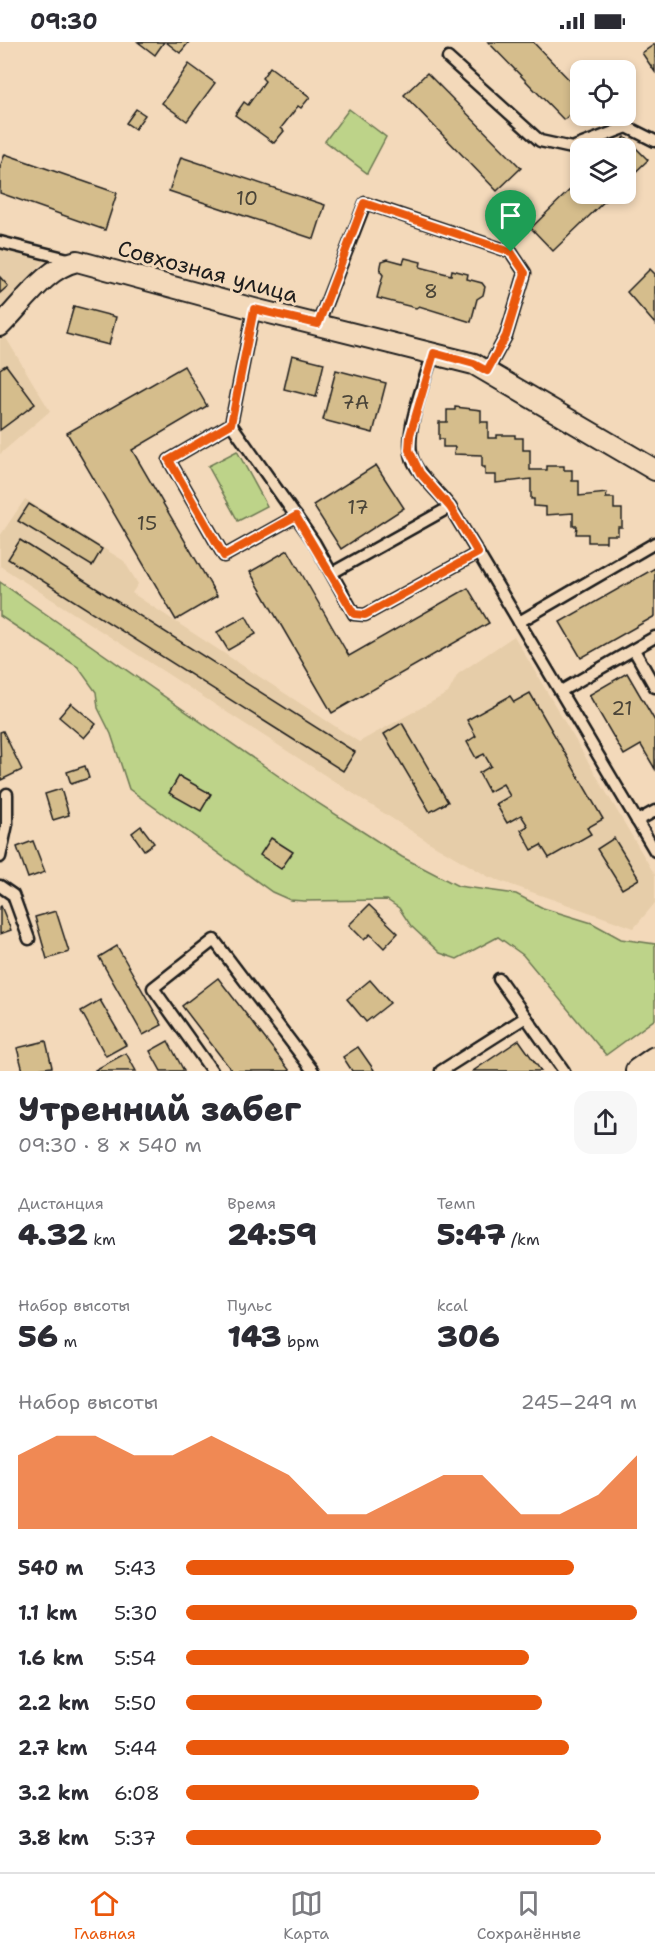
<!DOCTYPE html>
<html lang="ru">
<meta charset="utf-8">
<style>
body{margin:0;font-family:"Shantell Sans",sans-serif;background:#f7f7f7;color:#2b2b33;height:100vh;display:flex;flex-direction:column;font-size:22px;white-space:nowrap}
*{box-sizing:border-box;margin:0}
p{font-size:20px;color:#7c7c81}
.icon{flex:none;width:33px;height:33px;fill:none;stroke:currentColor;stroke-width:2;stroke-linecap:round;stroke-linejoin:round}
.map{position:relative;height:1029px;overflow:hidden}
.side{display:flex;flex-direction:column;background:#fff;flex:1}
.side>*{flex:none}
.controls{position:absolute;left:570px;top:18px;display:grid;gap:12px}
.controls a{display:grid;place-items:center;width:66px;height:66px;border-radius:12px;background:#fff;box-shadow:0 3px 9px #0003;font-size:30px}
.pin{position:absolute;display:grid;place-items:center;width:51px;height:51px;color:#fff;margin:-62px -26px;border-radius:50% 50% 50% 0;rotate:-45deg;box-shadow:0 0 6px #0007}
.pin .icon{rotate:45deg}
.round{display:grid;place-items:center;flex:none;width:63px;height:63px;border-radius:18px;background:#f7f7f7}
.headline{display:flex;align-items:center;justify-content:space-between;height:102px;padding:0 18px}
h1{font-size:33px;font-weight:800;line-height:45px}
.metrics{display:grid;grid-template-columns:repeat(3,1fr);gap:9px;height:102px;padding:6px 18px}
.metrics div{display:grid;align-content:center}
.metrics b{font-size:30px;font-weight:800}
.metrics small{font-size:16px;font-weight:400}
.metrics p{font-size:16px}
.chart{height:168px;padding:12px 18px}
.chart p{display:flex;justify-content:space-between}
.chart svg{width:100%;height:108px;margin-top:6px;fill:#ea580c;opacity:.7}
ul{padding:0 18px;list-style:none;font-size:20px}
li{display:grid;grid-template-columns:96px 72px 1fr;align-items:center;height:45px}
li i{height:15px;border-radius:8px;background:#ea580c}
.status{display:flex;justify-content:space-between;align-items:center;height:42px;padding:0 30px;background:#fff;direction:ltr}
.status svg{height:16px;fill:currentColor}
.menu{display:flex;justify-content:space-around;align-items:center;height:84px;border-top:2px solid #e1e1e2;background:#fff;font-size:16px;color:#7c7c81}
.menu a{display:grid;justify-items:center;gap:3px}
.menu .active{color:#ea580c}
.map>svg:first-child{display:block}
</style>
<div class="status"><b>09:30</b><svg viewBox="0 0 49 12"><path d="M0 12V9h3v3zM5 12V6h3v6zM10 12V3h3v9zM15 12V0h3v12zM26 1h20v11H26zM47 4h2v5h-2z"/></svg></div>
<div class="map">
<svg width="655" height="1029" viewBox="0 0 655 1029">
<rect width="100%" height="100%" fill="#f3d9ba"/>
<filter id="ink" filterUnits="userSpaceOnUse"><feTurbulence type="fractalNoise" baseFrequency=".0167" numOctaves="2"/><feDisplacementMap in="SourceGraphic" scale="12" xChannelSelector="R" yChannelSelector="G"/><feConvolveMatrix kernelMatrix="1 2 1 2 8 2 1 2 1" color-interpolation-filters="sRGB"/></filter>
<g filter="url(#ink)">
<g fill="#e6cda9">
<path d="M0,194L56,206L0,266Z"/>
<path d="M0,286L50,369L0,412Z"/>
<path d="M25,457L124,519L138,542L132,551L359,700L448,651L458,632L514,594L655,833V861L634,886L489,835L427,799L0,524V494Z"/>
</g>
<g fill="#bdd389" stroke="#6c7852" stroke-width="1.5">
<path d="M349,67L386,95L367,131L325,99Z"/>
<path d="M237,409L267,464L238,479L208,424Z"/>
<path d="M0,540L310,756L402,815L458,844L516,852L543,866L592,881L621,897L655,902V977L606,1013L523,913L498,895L457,917L440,911L411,884L399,866L387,858L304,859L290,858L272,850L129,747L111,692L98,666L96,650L78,625L0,574Z"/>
</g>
<g fill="#d5bd8c" stroke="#1c1c1c" stroke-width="1.5">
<path d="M138,0H164L155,13Z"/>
<path d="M166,0H189L180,11Z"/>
<path d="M488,0H533L580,49V62L564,78Z"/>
<path d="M655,2V30L642,11Z"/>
<path d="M189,22L215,41L187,79L162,61Z"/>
<path d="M270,25L310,55L301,66L298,64L281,86L284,89L274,101L235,73L244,60L248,63L265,39L262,36Z"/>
<path d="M427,31L521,126L497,149L404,53Z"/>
<path d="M136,67L145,73L135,87L126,81Z"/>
<path d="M625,95L648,118L626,139V106H613Z"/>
<path d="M5,112L117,151L105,188L0,151V125Z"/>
<path d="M181,115L325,163L314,197L169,149Z"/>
<path d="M580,138V152H612L553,209L531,186Z"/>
<path d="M405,216L421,220L420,225L451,233L452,228L468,232L467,237L482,241L485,245L483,253L477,257L471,280L419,264L416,266L377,256L383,233L380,229L382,219L388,217L403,221Z"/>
<path d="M650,227L655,232V282L627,250Z"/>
<path d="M0,235L8,244L0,251Z"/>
<path d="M74,264L116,275L109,303L66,292Z"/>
<path d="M292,313L324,321L316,355L284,347Z"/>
<path d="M6,323L35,362L0,388V327Z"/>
<path d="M184,324L207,364L132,408L217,554L176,578L67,391Z"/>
<path d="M336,328L386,341L373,391L323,378Z"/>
<path d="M455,365L481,368V380H488V396H497V393H515V396H523V408H530V428H547V424H564V428H572V439H579V454L607,451L606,456H614V467H622V485H618V493H606V500H588V492H576L577,484H573V471L546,473V465L534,464V457H531V437L496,441V433H485V425H482V413L454,412L455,405H443V397H439V380H447V368H455Z"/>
<path d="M376,423L404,466L341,507L313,463Z"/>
<path d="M29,462L102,507L92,524L18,479Z"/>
<path d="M20,498L355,710L343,729L8,517Z"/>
<path d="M288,508L349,614L468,546L489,581L332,671L250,530Z"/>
<path d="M655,526V574L581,616L560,580Z"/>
<path d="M246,574L256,592L228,608L217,590Z"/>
<path d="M627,631L655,679V727L641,703L624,713L589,653Z"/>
<path d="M530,651L603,777L587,786L591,792L549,816L541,803L532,808L521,788L528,784L521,773L507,781L496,762L510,754L503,742L489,750L479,731L491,724L484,712L476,716L467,700L476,694L467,678L510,654L514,660Z"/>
<path d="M71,661L96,682L84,696L59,675Z"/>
<path d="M402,681L448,760L430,770L384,692Z"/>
<path d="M3,689L22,728L1,738L0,690Z"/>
<path d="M85,724L89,736L71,742L67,730Z"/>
<path d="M179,734L211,752L201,769L169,751Z"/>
<path d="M61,747L69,773L53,778L45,752Z"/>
<path d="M141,784L154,801L144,808L132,791Z"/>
<path d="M271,796L293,810L281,827L260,813Z"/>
<path d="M614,796L639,837L622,847L597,807Z"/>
<path d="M33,799L45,830L28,836L17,805Z"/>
<path d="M369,863L398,891L384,906L370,892L364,898L349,883Z"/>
<path d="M1,864L11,888L0,892V865Z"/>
<path d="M56,869L69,910L47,917L35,875Z"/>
<path d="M117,904L162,983L143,993L99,915Z"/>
<path d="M218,936L290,1029H232L182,964Z"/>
<path d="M370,938L390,961L366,980L347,957Z"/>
<path d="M100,958L126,1003L106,1014L81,969Z"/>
<path d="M519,998L541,1029H473Z"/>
<path d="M46,999L52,1025L23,1029L17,1006Z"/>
<path d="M168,999L184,1029H161L150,1009Z"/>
<path d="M358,1005L374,1028L373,1029H352L343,1015Z"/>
<path d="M126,1011L136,1029H96L95,1028Z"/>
</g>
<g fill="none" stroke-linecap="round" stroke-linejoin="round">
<defs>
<g id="service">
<path d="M448,16L540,99L572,106L627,85L655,99"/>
<path d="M0,200L72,218"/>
<path d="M254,267L231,382L314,500L354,572L365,573L478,511L519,580L655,501"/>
<path d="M318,282L365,161L511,210L525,231L506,294L487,329"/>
<path d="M433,311C425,339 401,395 414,421C422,437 439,450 450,465"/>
<path d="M231,382L169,418L224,514L296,474"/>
<path d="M332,531L450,465L478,511"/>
<path d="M519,580L655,809"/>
<path d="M634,608L655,645"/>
<path d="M561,649L655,595"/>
<path d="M637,779L655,769"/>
<path d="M0,815L7,782V752"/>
<path d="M0,844L13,853L29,897"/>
<path d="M499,937L564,1029"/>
<path d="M212,1029L153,946L214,898L313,1029"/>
<path d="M441,1029L526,975"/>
</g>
<path id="minor" d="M0,284C23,262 45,226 77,219L254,267L474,322L655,428"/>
<path id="tertiary" d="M638,1029L655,1017"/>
</defs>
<use href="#service" stroke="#1c1c1c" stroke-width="15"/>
<use href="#minor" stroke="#1c1c1c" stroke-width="24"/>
<use href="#tertiary" stroke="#1c1c1c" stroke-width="28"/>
<use href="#service" stroke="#f3d9ba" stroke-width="10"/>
<use href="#minor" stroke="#f3d9ba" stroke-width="20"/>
<use href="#tertiary" stroke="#f3d9ba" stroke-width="24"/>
</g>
</g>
<g fill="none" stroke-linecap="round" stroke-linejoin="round" filter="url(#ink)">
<defs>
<path id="route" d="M364,161L511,210L525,231L506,294L487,329L474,322L434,311L410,393L409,408L420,431L450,465L478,511L365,573L354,572L296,474L224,514L169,418L231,382L254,267L318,282Z"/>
</defs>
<use href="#route" stroke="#fff" stroke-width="12"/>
<use href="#route" stroke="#ea580c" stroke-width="8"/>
</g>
<g text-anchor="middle" stroke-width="6" stroke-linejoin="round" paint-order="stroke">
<g font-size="20" fill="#4a4438">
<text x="247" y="163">10</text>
<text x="431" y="256">8</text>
<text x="355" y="367">7А</text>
<text x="358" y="472">17</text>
<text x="147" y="488">15</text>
<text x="622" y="673">21</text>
</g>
<g font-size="22" fill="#1c1c1c" stroke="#f3d9ba">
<text transform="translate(208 229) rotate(15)" y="8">Совхозная улица</text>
</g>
</g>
</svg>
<div class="controls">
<a><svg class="icon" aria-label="locate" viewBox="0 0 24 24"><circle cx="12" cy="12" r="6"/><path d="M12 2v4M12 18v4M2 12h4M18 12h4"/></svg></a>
<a><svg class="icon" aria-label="layers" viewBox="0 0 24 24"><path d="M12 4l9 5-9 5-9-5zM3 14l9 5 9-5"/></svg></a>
</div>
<div class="pin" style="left:511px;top:210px;background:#1e9e55"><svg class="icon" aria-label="arrive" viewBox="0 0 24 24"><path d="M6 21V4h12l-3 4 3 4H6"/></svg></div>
</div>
<section class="side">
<div class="headline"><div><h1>Утренний забег</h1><p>09:30 · 8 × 540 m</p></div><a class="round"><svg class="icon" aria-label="share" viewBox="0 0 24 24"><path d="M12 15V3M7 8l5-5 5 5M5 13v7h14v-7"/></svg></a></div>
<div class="metrics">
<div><p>Дистанция</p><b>4.32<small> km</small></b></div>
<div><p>Время</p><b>24:59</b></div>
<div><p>Темп</p><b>5:47<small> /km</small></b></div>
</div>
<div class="metrics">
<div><p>Набор высоты</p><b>56<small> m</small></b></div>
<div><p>Пульс</p><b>143<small> bpm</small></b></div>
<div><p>kcal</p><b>306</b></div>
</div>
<div class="chart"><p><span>Набор высоты</span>245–249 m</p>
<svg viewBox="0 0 160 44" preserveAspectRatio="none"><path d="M0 44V14L10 6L20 6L30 14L40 14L50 6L60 14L70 22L80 38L90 38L100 30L110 22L120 22L130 38L140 38L150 30L160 14V44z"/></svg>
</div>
<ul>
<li><b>540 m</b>5:43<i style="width:86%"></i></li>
<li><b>1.1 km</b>5:30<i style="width:100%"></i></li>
<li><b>1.6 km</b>5:54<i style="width:76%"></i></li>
<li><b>2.2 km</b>5:50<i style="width:79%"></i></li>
<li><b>2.7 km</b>5:44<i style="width:85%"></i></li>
<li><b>3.2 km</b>6:08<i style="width:65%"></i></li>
<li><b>3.8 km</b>5:37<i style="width:92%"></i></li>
</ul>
</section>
<nav class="menu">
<a class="active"><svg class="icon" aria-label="home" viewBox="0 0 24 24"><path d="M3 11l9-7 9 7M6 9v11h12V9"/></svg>Главная</a>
<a><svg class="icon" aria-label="map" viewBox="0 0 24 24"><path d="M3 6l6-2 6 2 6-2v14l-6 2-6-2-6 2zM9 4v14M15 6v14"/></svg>Карта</a>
<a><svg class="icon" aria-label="saved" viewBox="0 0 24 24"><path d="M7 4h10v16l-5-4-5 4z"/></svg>Сохранённые</a>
</nav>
